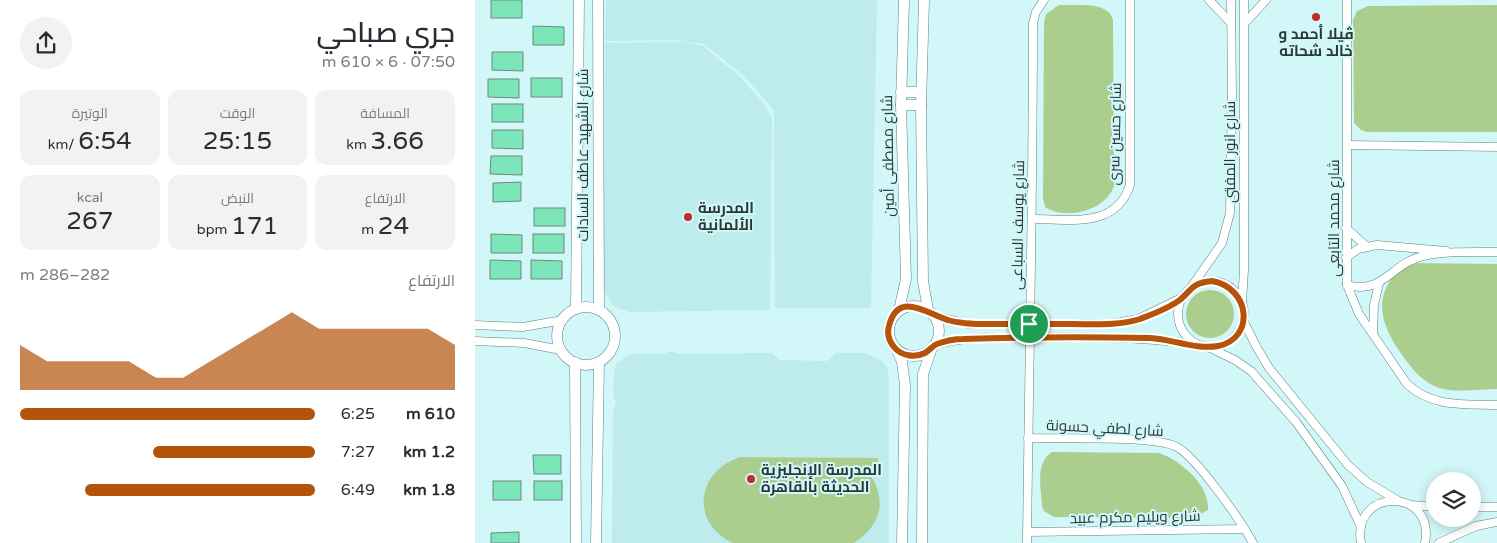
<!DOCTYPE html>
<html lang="ar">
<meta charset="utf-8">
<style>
body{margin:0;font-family:"Varela Round",Cairo,sans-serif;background:#f2f2f3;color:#2b2b33;direction:rtl;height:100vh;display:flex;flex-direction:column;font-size:19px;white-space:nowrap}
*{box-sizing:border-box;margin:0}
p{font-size:16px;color:#7c7c81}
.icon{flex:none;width:28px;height:28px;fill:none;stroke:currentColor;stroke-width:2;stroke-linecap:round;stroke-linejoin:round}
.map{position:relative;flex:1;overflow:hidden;direction:ltr}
.details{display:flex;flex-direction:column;background:#fff;width:475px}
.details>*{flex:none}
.tools{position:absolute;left:951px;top:472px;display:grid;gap:10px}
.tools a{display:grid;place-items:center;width:55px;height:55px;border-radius:50%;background:#fff;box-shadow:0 2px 12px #0003;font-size:25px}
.pin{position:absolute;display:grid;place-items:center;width:42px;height:42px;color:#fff;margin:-21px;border:2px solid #fff;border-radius:50%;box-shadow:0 1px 5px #0007}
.round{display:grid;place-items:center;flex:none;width:52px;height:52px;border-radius:26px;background:#f2f2f3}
.headline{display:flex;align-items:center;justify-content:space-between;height:85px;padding:0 20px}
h1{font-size:28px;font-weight:600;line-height:38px}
.metrics{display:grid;grid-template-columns:repeat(3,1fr);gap:8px;height:85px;padding:5px 20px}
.metrics div{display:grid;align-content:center;border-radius:12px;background:#f2f2f3;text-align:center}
.metrics b{font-size:25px;font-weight:600}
.metrics small{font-size:14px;font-weight:400}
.metrics p{font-size:14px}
.chart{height:140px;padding:10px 20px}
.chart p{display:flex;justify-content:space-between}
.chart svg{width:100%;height:90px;margin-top:5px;fill:#b45309;opacity:.7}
ul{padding:0 20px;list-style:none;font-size:16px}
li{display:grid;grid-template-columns:80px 60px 1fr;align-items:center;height:38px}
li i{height:12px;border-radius:6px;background:#b45309}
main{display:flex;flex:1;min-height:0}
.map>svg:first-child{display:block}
</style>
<main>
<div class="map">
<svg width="1022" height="543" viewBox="0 0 1022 543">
<rect width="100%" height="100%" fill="#d2f7f8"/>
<g fill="#beebec">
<path d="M131,0H402L396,308H300L299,110L268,75L229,44L199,40L130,41Z"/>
<path d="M212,42L228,46L265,77L290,105L297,118L295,310L154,312L138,306L128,290L130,43Z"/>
<path d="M194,351L206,354L297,353L304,360L352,361L361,353H390L407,361L412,367L414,377V543H137L138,411L141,402L138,396L139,371L142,363L156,354H190Z"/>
</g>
<g fill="#abcd8e">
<path d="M584,5C599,6 634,0 638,20L639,185C633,210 591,221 570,207L568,198L569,23L571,14Z"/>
<path d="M1022,5V132H892L886,130L879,123L878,20L882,11L893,6Z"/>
<path d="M933,263L1022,264V389C1004,389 981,393 964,388C949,383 939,371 930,359C904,324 894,292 933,263Z"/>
<circle cx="735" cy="314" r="24"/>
<path d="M577,452L684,453C705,460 735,485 733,510L718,518L579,517L569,511L567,506C566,487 560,463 577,452Z"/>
<path d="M265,457L403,458V466H388C413,493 410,523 379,543H258C215,523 221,472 265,457Z"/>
</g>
<g fill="#7ce5ba" stroke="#6d897c">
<rect x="16" y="0" width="31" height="18"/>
<path d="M58,26L89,27V45H58Z"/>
<path d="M17,52H48V71L17,70Z"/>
<rect x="56" y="78" width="31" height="19"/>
<path d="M13,79H44V98L13,97Z"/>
<rect x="17" y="104" width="31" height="18"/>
<path d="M17,130H48V149L17,148Z"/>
<path d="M16,156H47V175L15,174Z"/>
<path d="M46,182V201L18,202V183Z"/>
<rect x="59" y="208" width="31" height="18"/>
<path d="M16,234L47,235V253H16Z"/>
<rect x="58" y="234" width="31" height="19"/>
<path d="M15,260L46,261V279H15Z"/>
<path d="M56,260L87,261V279H56Z"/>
<path d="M58,455H86V474H59Z"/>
<rect x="18" y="481" width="28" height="19"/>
<rect x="59" y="481" width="28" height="19"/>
<path d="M44,532V543H16V533Z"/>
</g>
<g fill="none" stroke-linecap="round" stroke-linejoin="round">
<defs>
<g id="street">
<path d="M734,0L756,23"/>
<path d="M872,0V285L884,314L932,384C958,408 989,404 1022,405"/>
<path d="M769,24L791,0"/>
<path d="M873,145L1022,147"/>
<path d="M558,219C595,219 641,229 655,185V0"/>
<path d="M871,228L891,246"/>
<path d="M871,258L883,249L902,245L971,251"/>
<circle cx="736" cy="314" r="33"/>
<path d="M872,285C909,295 916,263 948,256C973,251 997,252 1022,252"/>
<path d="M717,286L747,243L755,213L757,94L756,0"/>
<path d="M767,303L769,270V0"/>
<path d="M459,316L493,324H636L663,319L706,298"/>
<path d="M768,320L781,346L794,368L873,465L892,482L922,500"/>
<path d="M0,325L48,327L88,320"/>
<path d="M898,333L899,305L904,283"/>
<path d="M0,341L49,343L86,350"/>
<path d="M460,345C486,337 512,338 540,338C601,336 663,336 724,345"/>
<path d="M733,347L760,360L776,371L821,422L867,486L886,527"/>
<path d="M553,438C584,439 679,435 702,447C722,458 766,521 778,543"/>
<path d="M936,505L960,507"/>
<path d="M998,507H1022"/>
<path d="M552,532L769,529"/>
<path d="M552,543C554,370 558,197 558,23L561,12L569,0"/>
<path d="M886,543C876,487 961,487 950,543"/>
<path d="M964,543L1001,526L1022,522"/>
</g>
<g id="secondary">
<path d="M123,0L124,310"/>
<path d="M449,0L446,105L448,281L453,310"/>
<path d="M426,92H446"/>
<path d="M426,105H446"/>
<circle cx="439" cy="331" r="25"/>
<circle cx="111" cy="336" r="29"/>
<path d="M101,309L104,0"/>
<path d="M424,310L431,279L426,105L429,0"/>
<path d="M422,350L427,362L430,385L427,543"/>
<path d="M100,362L101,543"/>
<path d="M121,543L124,362"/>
<path d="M447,543L448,374L457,348"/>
</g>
</defs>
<use href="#street" stroke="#608182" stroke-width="9"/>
<use href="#secondary" stroke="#608182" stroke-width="11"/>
<use href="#street" stroke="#fff" stroke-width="8"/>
<use href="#secondary" stroke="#fff" stroke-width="10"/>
</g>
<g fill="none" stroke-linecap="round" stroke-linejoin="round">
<defs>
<path id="route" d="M737,281C776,288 780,339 743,346C721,350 697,339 675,338C612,337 550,337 488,339C479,339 470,341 462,344C457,346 454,351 450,353C440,358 426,356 419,347C414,341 412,333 414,326C423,289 454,315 473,320C486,324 500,324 514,324C542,324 569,324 597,324C620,324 643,326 665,319C678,314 695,308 706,299C718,288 718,283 737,281Z"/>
</defs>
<use href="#route" stroke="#fff" stroke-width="10"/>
<use href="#route" stroke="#b45309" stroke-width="6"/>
</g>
<g fill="#bc2e27" stroke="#d2f7f8" stroke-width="2">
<circle cx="841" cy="17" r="5"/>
<circle cx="213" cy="217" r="5"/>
<circle cx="276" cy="479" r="5"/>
</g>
<g text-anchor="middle" stroke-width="4" stroke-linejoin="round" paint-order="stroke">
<g font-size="15" font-weight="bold" fill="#293737" stroke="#d2f7f8" text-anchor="start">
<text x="841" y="39" text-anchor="middle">ڤيلا أحمد و<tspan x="841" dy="17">خالد شحاته</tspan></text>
<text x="223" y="213">المدرسة<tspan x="223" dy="17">الألمانية</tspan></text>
<text x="286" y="475">المدرسة الإنجليزية<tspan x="286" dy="17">الحديثة بالقاهرة</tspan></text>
</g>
<g font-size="15" fill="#293737" stroke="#d2f7f8">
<text transform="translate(640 134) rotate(-89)" y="5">شارع حسين سرى</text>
<text transform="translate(755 152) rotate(-90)" y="5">شارع انور المفتى</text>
<text transform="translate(108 155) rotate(-90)" y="5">شارع الشهيد عاطف السادات</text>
<text transform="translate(413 156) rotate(-91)" y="5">شارع مصطفى أمين</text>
<text transform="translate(859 218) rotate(-90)" y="5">شارع محمد التابعى</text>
<text transform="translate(543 225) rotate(-89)" y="5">شارع يوسف السباعى</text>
<text transform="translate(630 428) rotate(3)" y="5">شارع لطفي حسونة</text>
<text transform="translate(660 517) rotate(-1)" y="5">شارع ويليم مكرم عبيد</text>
</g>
</g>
</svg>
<div class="tools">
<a><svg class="icon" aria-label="layers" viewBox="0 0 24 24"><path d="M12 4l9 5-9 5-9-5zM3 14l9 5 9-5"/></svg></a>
</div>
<div class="pin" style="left:554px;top:324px;background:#1e9e55"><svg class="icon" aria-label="arrive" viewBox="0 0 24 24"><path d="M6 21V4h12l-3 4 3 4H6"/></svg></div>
</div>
<section class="details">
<div class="headline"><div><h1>جري صباحي</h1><p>07:50 · 6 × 610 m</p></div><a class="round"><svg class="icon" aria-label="share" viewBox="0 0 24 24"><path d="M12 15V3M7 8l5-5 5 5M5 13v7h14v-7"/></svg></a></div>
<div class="metrics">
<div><p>المسافة</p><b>3.66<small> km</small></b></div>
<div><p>الوقت</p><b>25:15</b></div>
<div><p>الوتيرة</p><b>6:54<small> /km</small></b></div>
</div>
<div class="metrics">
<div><p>الارتفاع</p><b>24<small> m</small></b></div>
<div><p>النبض</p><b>171<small> bpm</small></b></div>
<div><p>kcal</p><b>267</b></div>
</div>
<div class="chart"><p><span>الارتفاع</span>282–286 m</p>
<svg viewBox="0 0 160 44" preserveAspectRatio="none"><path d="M0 44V22L10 30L20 30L30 30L40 30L50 38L60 38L70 30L80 22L90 14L100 6L110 14L120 14L130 14L140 14L150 14L160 22V44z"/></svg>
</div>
<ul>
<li><b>610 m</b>6:25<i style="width:100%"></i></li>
<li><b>1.2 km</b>7:27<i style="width:55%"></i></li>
<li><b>1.8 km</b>6:49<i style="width:78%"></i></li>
</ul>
</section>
</main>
